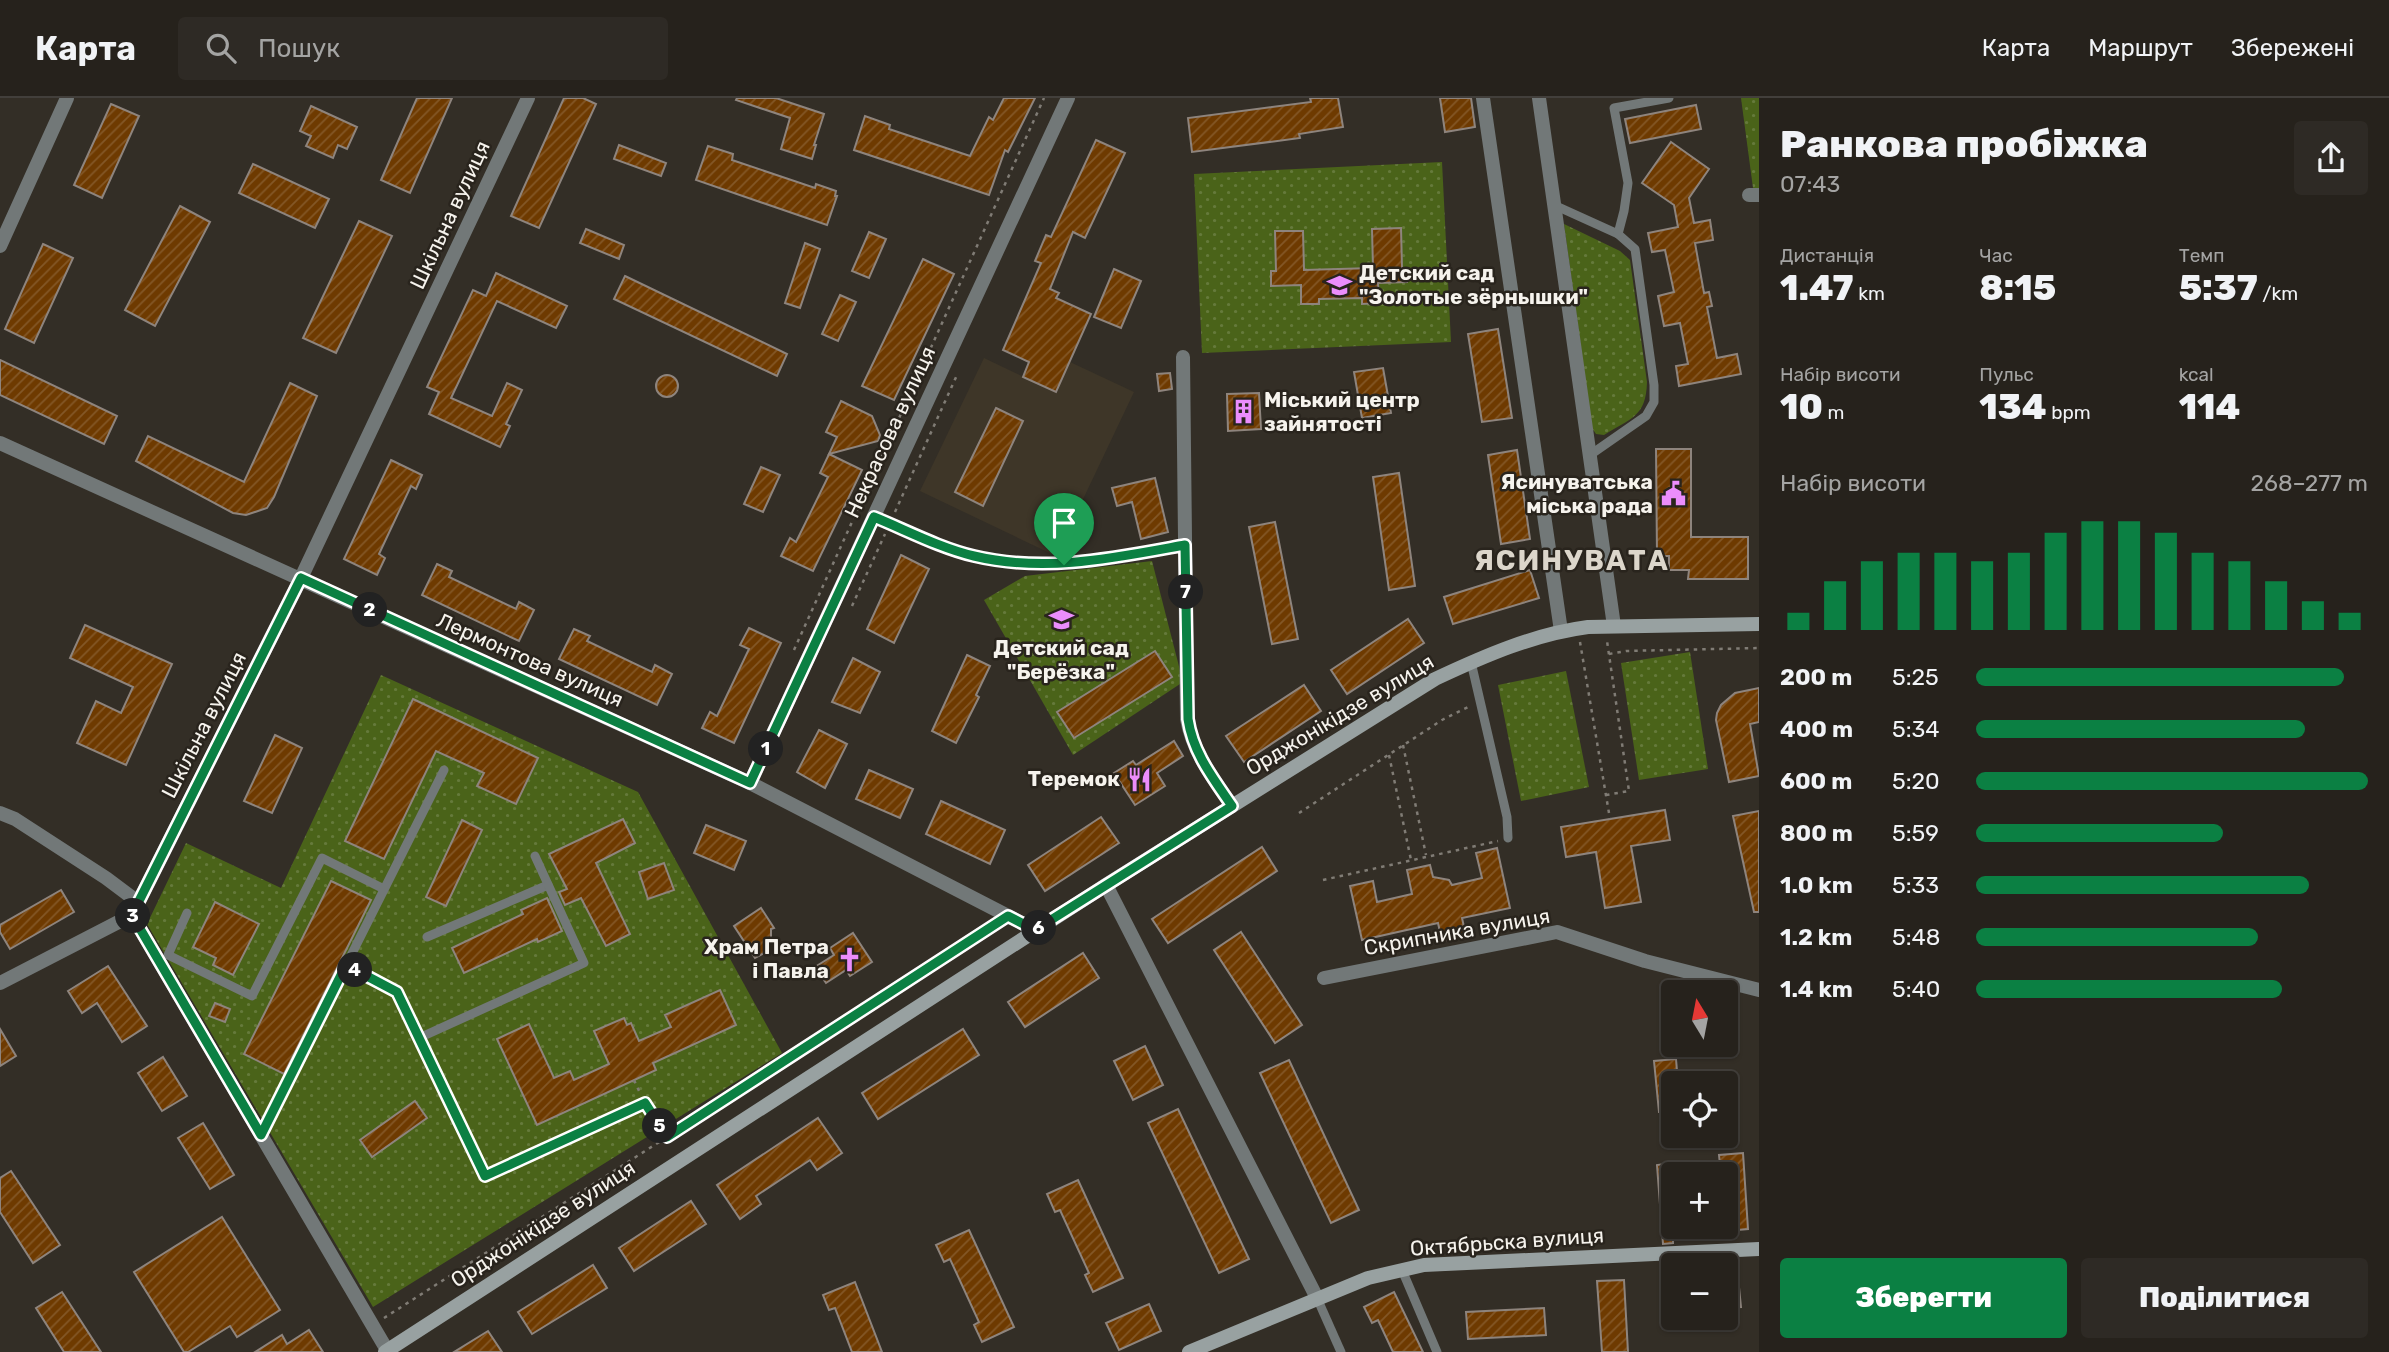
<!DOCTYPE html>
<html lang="uk">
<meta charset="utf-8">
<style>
body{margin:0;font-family:Rubik,sans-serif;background:#2e2a25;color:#f1f3f6;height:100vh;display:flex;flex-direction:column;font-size:26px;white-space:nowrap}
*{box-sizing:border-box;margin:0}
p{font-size:23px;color:#a4a4a3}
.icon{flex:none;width:38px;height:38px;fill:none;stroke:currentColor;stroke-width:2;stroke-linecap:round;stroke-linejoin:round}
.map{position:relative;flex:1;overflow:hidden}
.drawer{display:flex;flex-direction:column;background:#26221c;width:630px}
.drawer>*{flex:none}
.needle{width:46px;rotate:350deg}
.buttons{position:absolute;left:1661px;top:882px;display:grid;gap:14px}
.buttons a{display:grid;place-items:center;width:77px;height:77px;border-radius:7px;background:#26221c;box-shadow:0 2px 5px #0004,0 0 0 2px #423f3b;font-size:35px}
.pin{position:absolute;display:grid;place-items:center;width:60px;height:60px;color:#fff;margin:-72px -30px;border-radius:50% 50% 50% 0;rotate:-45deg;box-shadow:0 0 7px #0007}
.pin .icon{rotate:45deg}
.km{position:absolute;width:35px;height:35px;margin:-18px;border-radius:50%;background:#222;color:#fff;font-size:19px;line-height:35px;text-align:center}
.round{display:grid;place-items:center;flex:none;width:74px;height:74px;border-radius:7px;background:#2e2a25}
.overview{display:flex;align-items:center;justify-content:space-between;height:119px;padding:0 21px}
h1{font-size:38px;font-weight:800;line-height:52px}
.stats{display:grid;grid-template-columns:repeat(3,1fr);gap:10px;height:119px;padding:7px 21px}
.stats div{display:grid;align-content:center}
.stats b{font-size:35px;font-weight:800}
.stats small{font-size:19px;font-weight:400}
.stats p{font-size:19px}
.chart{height:196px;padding:14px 21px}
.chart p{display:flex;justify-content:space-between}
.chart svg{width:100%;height:126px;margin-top:7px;stroke:#0b8043;stroke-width:6}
.button{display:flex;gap:14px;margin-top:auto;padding:14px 21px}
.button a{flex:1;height:80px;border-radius:7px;background:#0b8043;color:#fff;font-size:28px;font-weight:800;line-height:80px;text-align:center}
.button a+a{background:#2e2a25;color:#f1f3f6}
ul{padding:0 21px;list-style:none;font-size:23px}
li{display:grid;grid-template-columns:112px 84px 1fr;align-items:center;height:52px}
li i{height:18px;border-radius:9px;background:#0b8043}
header{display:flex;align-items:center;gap:42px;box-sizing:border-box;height:98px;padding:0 35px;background:#26221c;border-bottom:2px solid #423f3b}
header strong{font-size:33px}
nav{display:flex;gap:38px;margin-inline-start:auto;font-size:24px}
.search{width:490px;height:63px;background:#2e2a25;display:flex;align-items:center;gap:18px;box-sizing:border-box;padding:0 24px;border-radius:7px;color:#a4a4a3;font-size:26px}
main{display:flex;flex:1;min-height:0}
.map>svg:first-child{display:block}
</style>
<header>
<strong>Карта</strong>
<div class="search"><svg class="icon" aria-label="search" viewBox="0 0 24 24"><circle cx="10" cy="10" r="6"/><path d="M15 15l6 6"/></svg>Пошук</div>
<nav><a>Карта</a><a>Маршрут</a><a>Збережені</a></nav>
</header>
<main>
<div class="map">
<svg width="1759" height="1254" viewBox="0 0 1759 1254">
<defs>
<pattern id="green-dots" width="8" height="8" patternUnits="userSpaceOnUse" patternTransform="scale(1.75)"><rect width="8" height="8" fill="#4a6319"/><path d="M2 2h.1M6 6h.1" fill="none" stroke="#657a3b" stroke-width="1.8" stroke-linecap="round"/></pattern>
<pattern id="building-hatch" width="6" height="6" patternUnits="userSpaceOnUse" patternTransform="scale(1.75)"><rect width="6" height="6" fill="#6e3a00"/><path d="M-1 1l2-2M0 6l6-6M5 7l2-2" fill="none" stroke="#835726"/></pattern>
</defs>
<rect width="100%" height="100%" fill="#332e26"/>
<path fill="#3e3628" d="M984,260L1055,294L1070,264L1134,294L1056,458L920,393Z"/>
<g fill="url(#green-dots)">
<path d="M1741,0H1759V90H1753Z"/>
<path d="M1442,64L1451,244L1202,255L1194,76Z"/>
<path d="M1564,126L1620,153L1630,162L1647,284C1646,319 1631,320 1604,337L1596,336L1592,330Z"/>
<path d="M1152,463L1183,584L1073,657L984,502L1025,478Z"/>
<path d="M1690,554L1708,671L1639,682L1621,565Z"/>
<path d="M1566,573L1589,689L1521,703L1498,587Z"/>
<path d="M381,577L638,694L782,955L373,1209L147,826L186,745L281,790Z"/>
</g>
<g fill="url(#building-hatch)" stroke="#8e847d" stroke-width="2">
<path d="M417,0H452L410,95L381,82Z"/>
<path d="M564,0H583L596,6L539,130L511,118Z"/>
<path d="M737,0H776L824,16L814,47H816L812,61L781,51L790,20L736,2Z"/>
<path d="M1004,0H1035L1008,54L1005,52L989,97L854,52L865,18L890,27L889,31L970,58L989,19L993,22Z"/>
<path d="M1310,0H1338L1343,29L1299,36L1300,40L1192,54L1188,20L1311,4Z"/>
<path d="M1440,0H1471L1475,29L1445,34Z"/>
<path d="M111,6L139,18L102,100L74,87Z"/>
<path d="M1696,7L1701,31L1630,45L1625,21Z"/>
<path d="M311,8L357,29L347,51L338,47L333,60L306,48L311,38L300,33Z"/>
<path d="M1096,42L1125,55L1085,140L1073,134L1050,191L1059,195L1056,200L1091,216L1056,294L1023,279L1029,264L1003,252L1041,165L1035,163L1046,137L1051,139Z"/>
<path d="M1671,44L1709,71L1689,100L1694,125L1710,122L1713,142L1695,145L1704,195L1709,194L1712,208L1707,209L1717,260L1737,256L1741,276L1679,288L1676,268L1688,266L1680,225L1664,228L1658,198L1674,194L1665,152L1652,154L1648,135L1678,129L1674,107L1642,85Z"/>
<path d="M619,47L666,65L661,78L614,61Z"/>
<path d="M708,48L733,56L732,62L815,90L816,86L836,93L835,98H837L827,127L696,82Z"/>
<path d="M253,66L329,101L315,130L239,95Z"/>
<path d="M180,108L210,124L155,228L125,212Z"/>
<path d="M359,123L392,138L336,255L303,240Z"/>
<path d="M1401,130L1402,170H1407V184L1378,185L1379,205L1362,206V200L1319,201V206H1301V187L1271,188V173H1276L1275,133H1303L1304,172L1373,170L1372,131Z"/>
<path d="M586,131L624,147L619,161L580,145Z"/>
<path d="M869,134L886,141L869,180L852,173Z"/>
<path d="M805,145L820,151L800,210L785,205Z"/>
<path d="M43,146L73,160L34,245L5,231Z"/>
<path d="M923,161L954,176L894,302L862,288Z"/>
<path d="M1114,171L1141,183L1121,230L1094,219Z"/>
<path d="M496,175L567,208L556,230L497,203L451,300L492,318L507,285L522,292L506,326L510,328L500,349L429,316L439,294L427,289L473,192L486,198Z"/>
<path d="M625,178L787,256L777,278L614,201Z"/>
<path d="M840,197L856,204L838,243L822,236Z"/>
<path d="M1498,231L1512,320L1482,324L1468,236Z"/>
<path d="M0,262L117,318L104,346L0,297Z"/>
<path d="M1383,270L1391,315L1362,320L1354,274Z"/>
<path d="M1170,275L1172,291L1159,293L1157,276Z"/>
<circle cx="667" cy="288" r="11"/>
<path d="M290,285L317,298L274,399L267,410L246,417L233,415L136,363L148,338L244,384Z"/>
<path d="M1259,295L1261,331L1228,333L1227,296Z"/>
<path d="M841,303L872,318L880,337L878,343L829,356L837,339L826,334Z"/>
<path d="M996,310L1023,323L983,408L955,394Z"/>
<path d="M1656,351H1691V439H1748V481H1688L1689,472H1669V458H1657Z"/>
<path d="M1517,352L1530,441L1501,446L1488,357Z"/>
<path d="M829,356L862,372L813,473L781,458L790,440L796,444L828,379L820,375Z"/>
<path d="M391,362L422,377L416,391L411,388L379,456L385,460L377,477L344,461Z"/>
<path d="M761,369L780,377L763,414L744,406Z"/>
<path d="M1399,375L1415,488L1389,492L1373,379Z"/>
<path d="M1155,380L1168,434L1141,441L1132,404L1117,408L1112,390Z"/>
<path d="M1275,424L1298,541L1272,546L1249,429Z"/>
<path d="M901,457L929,471L894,545L867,531Z"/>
<path d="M437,466L452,473L449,479L516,511L519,504L534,512L519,543L422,497Z"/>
<path d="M1530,472L1539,500L1453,526L1444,499Z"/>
<path d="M1408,521L1424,545L1347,596L1331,572Z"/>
<path d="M85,527L172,566L126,667L77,645L96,603L121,615L133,589L70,560Z"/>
<path d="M749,530L781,545L734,645L702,630L710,614L717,618L749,551L740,547Z"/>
<path d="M574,531L590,538L587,543L652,574L655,567L672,576L657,607L559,561Z"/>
<path d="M1155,553L1172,579L1074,640L1057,614Z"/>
<path d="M967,557L990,568L976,597L979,599L956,645L932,633Z"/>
<path d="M853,560L880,574L860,615L832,604Z"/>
<path d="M1304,587L1321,613L1244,664L1226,638Z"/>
<path d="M1759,590V624L1750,626L1759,678L1729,684L1716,622L1717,615L1721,607L1735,595Z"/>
<path d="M413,601L538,660L516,706L477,688L484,675L436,653L384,761L345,743Z"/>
<path d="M819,632L847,646L825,690L797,674Z"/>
<path d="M275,637L302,650L272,715L244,703Z"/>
<path d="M1174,643L1183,658L1157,675L1165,688L1135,707L1114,675L1133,663L1136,667Z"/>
<path d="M869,672L913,691L900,720L856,701Z"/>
<path d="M941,703L1005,732L990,766L926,736Z"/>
<path d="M1665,712L1670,742L1631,748L1641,804L1605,810L1596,754L1566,759L1561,729Z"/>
<path d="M1759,713V814H1754L1733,718Z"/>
<path d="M1101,719L1119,745L1045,793L1028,767Z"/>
<path d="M623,721L635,745L596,765L630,836L606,848L581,800L565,807L559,794L567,791L549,756Z"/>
<path d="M462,722L482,732L446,808L426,799Z"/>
<path d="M706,727L746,743L734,772L694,755Z"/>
<path d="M1262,749L1277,773L1168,845L1152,821Z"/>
<path d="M1497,750L1510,810L1462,820L1466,838L1442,843L1438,825L1362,842L1350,788L1373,783L1377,804L1412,796L1407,772L1430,767L1433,779L1449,782L1452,787L1482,780L1476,755Z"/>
<path d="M664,765L674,792L648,801L639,774Z"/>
<path d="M331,783L371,802L284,976L244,956Z"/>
<path d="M61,792L74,814L10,851L0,834V827Z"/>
<path d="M547,800L562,833L538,844L537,841L464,875L452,850L523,816L521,812Z"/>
<path d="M215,804L259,826L233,877L213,867L216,860L193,849Z"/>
<path d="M761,810L774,830L771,831V841L766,854L755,860L734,828Z"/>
<path d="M1241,834L1302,927L1275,945L1214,852Z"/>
<path d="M853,835L872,864L850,878L846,872L826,885L815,869L834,857L830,850Z"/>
<path d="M1083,855L1099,880L1025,929L1008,904Z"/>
<path d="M108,868L147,928L122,944L97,905L82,915L68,893Z"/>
<path d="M720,892L736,927L653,965L656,972L537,1027L497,941L529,926L554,980L570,973L574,982L609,966L594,933L624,920L627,927L631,925L639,943L671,929L665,917Z"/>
<path d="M215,905L230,911L225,924L209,918Z"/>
<path d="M0,931L16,958L0,968Z"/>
<path d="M963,931L979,957L878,1021L862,995Z"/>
<path d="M1145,948L1163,987L1133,1002L1114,963Z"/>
<path d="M163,959L187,998L162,1013L138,975Z"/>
<path d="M1676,961L1678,985H1673V1013L1659,1014L1654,963Z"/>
<path d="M1289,962L1359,1112L1331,1125L1260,975Z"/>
<path d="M415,1003L427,1020L372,1059L360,1042Z"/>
<path d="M1178,1011L1249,1161L1219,1175L1148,1025Z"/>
<path d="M818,1020L842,1055L817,1072L810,1062L756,1098L761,1106L740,1121L717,1087Z"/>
<path d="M203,1025L234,1077L210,1091L178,1040Z"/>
<path d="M1743,1055L1748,1131L1726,1133V1076H1721L1719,1057Z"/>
<path d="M1673,1065V1129H1688L1689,1140L1673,1141V1145L1663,1146L1657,1067Z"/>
<path d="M11,1073L60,1147L33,1165L0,1114V1080Z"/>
<path d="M1078,1082L1123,1180L1093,1194L1085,1177L1089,1175L1060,1112L1055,1114L1047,1096Z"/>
<path d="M691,1103L706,1126L634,1173L619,1150Z"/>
<path d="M222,1119L280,1212L237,1239L230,1228L188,1254H184L134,1174Z"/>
<path d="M969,1132L1014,1229L982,1244L974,1227L979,1224L950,1161L944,1164L936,1147Z"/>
<path d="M593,1167L607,1190L532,1236L518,1214Z"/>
<path d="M1738,1179L1741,1209L1726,1210V1180Z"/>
<path d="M1624,1182L1628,1254H1602L1597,1183Z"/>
<path d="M855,1184L882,1254H852L835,1210L829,1212L823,1197Z"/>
<path d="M62,1194L101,1254H64L36,1210Z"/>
<path d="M1394,1194L1423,1254H1393L1378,1222L1372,1225L1364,1209Z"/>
<path d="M1149,1206L1161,1233L1119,1252L1106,1225Z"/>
<path d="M1544,1210L1546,1237L1468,1241L1466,1214Z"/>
<path d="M309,1232L323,1254H255L282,1237L287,1246Z"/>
<path d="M488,1233L502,1254H454Z"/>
</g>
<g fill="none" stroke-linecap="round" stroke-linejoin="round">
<g stroke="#807c75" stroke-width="2.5" stroke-dasharray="3.5 5" stroke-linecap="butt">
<path d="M895,414L957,277"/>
<path d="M852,508L885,436"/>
<path d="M1580,544L1610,721"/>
<path d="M794,552L1044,0"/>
<path d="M1609,556L1626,553L1759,550"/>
<path d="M1403,647L1426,757"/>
<path d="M1389,657L1411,762"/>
<path d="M1606,697L1629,693L1607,543"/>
<path d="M1299,715L1442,622L1468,609"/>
<path d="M1323,782L1498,743"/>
<path d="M634,982L640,995"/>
<path d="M652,1016L667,1039L994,827"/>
<path d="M384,1220L667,1039"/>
</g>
<g stroke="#727878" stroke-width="9">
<path d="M1554,107L1618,136L1635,151L1654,287V304L1646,318L1590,357"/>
<path d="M1618,136L1624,113L1628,85L1614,10L1669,0"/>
<path d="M874,419C906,432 940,450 974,458C1046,475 1114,460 1185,447"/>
<path d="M1471,564L1507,719L1508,740"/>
<path d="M187,815L168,857L252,898L322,760L384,791"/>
<path d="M427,839L548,787"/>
<path d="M346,867L397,894L485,1078L645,1005"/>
<path d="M419,940L584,865L535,758"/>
<path d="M261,1037L444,672"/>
<path d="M1402,1172L1437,1254"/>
<path d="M1317,1200L1341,1254"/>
</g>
<g stroke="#727878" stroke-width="14">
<path d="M1483,0L1561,533"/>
<path d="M1539,0L1614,528"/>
<path d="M1749,97H1759"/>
<path d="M0,148L67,0"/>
<path d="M1183,259L1187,621C1193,655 1213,680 1232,708"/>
<path d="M0,345L750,685L1035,832"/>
<path d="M750,685L1068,0"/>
<path d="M0,715L15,721L106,780L138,804"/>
<path d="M1106,787L1317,1200"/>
<path d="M1324,880L1557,834L1645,863L1759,892"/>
<path d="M0,885L132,817"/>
<path d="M387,1252L132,817L301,480L528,0"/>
</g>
<g stroke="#98a1a1" stroke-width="14">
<path d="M385,1254L1106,787L1435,581C1484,558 1534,536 1588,529L1759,526"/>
<path d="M1189,1254L1368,1180L1424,1167L1759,1151"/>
</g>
</g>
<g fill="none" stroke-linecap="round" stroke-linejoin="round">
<defs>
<path id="route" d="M874,419C906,432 940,450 974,458C1045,475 1114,460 1185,447L1188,621C1193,655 1213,680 1232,708L1035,832L1008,818L667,1039L645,1005L485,1078L397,894L346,867L261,1037L132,817L301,480L750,685Z"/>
</defs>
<use href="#route" stroke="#fff" stroke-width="14"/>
<use href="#route" stroke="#0b8043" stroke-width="9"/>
</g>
<defs>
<symbol id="school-bare" viewBox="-9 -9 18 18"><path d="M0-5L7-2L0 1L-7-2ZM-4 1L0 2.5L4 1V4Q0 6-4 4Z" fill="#eb8dfc" stroke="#29241d" stroke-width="2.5" paint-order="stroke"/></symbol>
<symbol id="building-bare" viewBox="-9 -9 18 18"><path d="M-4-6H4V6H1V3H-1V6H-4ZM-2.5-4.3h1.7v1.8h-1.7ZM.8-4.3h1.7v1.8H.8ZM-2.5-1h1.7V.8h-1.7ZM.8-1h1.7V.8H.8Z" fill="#eb8dfc" stroke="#29241d" stroke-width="2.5" paint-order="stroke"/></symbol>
<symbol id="civic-bare" viewBox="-9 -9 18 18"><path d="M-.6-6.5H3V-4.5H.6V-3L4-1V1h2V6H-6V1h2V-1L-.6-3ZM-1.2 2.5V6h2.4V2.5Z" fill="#eb8dfc" stroke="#29241d" stroke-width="2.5" paint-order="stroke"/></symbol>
<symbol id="restaurant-bare" viewBox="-9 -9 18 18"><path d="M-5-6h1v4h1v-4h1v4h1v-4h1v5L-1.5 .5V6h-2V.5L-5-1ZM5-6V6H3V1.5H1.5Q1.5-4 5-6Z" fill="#eb8dfc" stroke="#29241d" stroke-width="2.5" paint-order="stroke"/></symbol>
<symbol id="church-bare" viewBox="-9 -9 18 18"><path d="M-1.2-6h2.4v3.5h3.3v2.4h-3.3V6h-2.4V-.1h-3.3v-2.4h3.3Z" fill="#eb8dfc" stroke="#29241d" stroke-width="2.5" paint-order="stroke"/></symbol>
</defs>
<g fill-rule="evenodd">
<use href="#school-bare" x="1322" y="170" width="35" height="35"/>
<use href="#building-bare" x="1226" y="296" width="35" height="35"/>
<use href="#civic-bare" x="1656" y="378" width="35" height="35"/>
<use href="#school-bare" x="1044" y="504" width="35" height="35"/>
<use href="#restaurant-bare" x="1122" y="664" width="35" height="35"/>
<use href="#church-bare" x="832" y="844" width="35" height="35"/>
</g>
<g text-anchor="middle" stroke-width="5" stroke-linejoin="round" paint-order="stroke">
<g font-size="21" fill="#f6f3ed" stroke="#29241d">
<text transform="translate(450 117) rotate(-65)" y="7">Шкільна вулиця</text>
<text transform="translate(890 334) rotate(-65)" y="7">Некрасова вулиця</text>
<text transform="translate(530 562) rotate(24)" y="7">Лермонтова вулиця</text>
<text transform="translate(1340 617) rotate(-31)" y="7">Орджонікідзе вулиця</text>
<text transform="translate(204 627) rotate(-63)" y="7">Шкільна вулиця</text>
<text transform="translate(1457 834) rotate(-10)" y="7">Скрипника вулиця</text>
<text transform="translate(543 1126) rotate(-33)" y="7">Орджонікідзе вулиця</text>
<text transform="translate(1507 1144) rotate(-4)" y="7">Октябрьска вулиця</text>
</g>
<g font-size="21" font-weight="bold" fill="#f6f3ed" stroke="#29241d" text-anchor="end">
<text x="1359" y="182" text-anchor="start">Детский сад<tspan x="1359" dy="24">"Золотые зёрнышки"</tspan></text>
<text x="1264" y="309" text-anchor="start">Міський центр<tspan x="1264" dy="24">зайнятості</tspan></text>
<text x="1653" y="391">Ясинуватська<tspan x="1653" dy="24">міська рада</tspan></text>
<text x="1061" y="557" text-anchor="middle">Детский сад<tspan x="1061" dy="24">"Берёзка"</tspan></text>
<text x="1120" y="688">Теремок</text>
<text x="829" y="856">Храм Петра<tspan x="829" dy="24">і Павла</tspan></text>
</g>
<g font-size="28" font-weight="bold" letter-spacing="2" fill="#dcd6cb" stroke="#29241d">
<text x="1572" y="472">ЯСИНУВАТА</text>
</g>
</g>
</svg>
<div class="buttons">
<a><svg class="needle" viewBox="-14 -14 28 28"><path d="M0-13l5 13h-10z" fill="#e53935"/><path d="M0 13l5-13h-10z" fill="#a4a4a3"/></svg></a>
<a><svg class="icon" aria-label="locate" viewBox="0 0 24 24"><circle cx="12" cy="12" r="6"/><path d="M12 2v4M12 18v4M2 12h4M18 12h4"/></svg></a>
<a>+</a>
<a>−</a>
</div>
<div class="pin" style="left:1064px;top:467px;background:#1e9e55"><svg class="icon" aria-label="arrive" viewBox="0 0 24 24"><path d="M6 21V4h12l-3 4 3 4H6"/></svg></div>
<b class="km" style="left:766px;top:651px">1</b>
<b class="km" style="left:370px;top:512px">2</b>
<b class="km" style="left:133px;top:818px">3</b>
<b class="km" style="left:355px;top:872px">4</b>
<b class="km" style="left:660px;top:1028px">5</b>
<b class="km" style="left:1039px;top:830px">6</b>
<b class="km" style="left:1186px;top:494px">7</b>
</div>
<section class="drawer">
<div class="overview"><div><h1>Ранкова пробіжка</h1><p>07:43</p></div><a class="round"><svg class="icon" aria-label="share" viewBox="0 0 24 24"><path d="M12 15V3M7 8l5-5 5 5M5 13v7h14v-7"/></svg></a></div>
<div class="stats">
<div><p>Дистанція</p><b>1.47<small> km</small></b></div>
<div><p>Час</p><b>8:15</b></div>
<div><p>Темп</p><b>5:37<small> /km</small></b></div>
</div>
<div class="stats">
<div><p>Набір висоти</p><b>10<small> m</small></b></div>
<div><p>Пульс</p><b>134<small> bpm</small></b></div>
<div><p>kcal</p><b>114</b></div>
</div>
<div class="chart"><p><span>Набір висоти</span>268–277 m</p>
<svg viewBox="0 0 160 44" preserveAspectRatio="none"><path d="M5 44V38M15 44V27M25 44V20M35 44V17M45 44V17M55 44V20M65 44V17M75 44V10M85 44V6M95 44V6M105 44V10M115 44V17M125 44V20M135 44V27M145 44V34M155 44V38"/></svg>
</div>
<ul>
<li><b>200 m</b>5:25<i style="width:94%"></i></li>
<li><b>400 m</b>5:34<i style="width:84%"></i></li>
<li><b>600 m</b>5:20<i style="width:100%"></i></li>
<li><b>800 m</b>5:59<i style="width:63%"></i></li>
<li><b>1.0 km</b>5:33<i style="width:85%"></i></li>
<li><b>1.2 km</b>5:48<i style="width:72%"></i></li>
<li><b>1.4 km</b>5:40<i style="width:78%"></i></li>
</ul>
<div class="button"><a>Зберегти</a><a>Поділитися</a></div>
</section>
</main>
